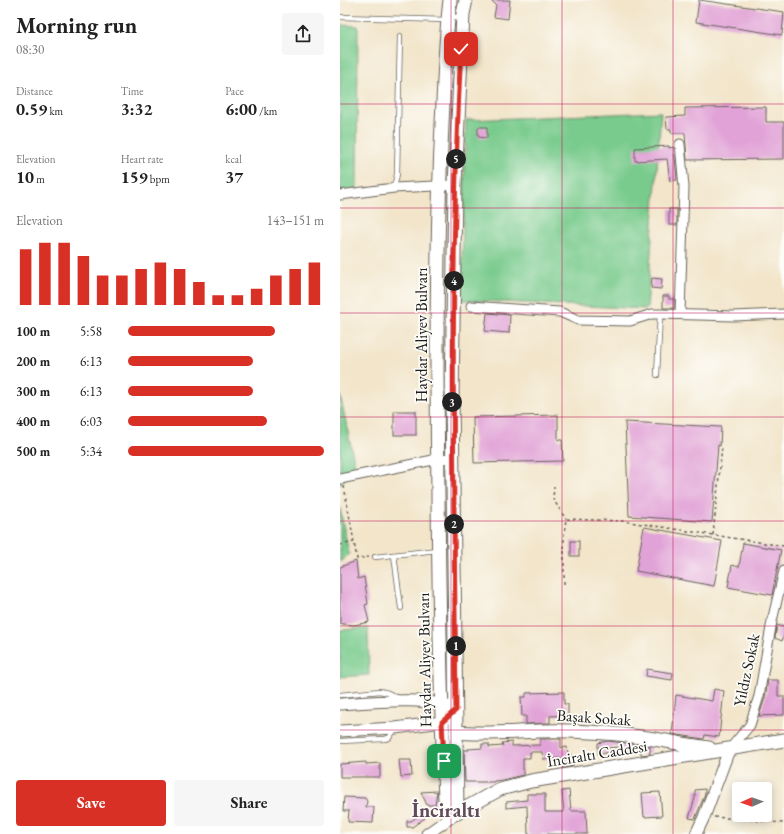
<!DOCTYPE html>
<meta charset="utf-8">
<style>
body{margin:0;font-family:"EB Garamond",serif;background:#f6f6f6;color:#222;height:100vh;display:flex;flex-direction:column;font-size:15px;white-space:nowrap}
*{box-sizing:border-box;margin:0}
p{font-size:13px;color:#767676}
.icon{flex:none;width:22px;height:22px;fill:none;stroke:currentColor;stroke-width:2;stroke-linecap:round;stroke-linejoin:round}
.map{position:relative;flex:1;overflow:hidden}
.details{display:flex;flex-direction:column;background:#fff;width:340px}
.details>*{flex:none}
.needle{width:26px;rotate:268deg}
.controls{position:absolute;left:392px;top:782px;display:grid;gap:8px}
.controls a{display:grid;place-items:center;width:40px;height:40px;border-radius:4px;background:#fff;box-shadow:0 2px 10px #0003;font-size:20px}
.pin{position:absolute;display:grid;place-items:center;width:34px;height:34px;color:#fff;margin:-17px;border-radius:8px;box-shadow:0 2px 6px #0006}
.km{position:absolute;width:20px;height:20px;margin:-10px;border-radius:50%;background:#222;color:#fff;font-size:11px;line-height:20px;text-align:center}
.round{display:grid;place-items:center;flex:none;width:42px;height:42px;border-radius:4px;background:#f6f6f6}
.headline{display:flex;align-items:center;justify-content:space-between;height:68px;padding:0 16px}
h1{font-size:22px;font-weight:700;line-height:30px}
.metrics{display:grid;grid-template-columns:repeat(3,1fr);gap:6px;height:68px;padding:4px 16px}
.metrics div{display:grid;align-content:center}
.metrics b{font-size:17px;font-weight:700}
.metrics small{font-size:11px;font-weight:400}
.metrics p{font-size:11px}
.chart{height:112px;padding:8px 16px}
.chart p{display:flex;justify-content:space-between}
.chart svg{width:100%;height:72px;margin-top:4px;stroke:#d93025;stroke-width:6}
.button{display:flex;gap:8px;margin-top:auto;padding:8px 16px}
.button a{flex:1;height:46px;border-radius:4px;background:#d93025;color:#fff;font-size:16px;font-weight:700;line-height:46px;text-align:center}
.button a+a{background:#f6f6f6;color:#222}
ul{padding:0 16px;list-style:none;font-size:13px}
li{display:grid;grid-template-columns:64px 48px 1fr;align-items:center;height:30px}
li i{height:10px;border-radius:5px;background:#d93025}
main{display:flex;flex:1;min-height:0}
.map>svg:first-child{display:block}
</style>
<main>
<section class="details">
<div class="headline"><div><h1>Morning run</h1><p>08:30</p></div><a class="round"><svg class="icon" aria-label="share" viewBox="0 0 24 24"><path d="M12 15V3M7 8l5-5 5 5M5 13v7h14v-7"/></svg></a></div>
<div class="metrics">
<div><p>Distance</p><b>0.59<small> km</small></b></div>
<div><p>Time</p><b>3:32</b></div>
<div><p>Pace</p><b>6:00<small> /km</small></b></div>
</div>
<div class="metrics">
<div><p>Elevation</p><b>10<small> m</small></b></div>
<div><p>Heart rate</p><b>159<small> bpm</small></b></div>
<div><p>kcal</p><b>37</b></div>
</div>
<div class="chart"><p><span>Elevation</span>143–151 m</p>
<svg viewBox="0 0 160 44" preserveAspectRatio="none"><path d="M5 44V10M15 44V6M25 44V6M35 44V14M45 44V26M55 44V26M65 44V22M75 44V18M85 44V22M95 44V30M105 44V38M115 44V38M125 44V34M135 44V26M145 44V22M155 44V18"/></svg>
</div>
<ul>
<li><b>100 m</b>5:58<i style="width:75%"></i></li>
<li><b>200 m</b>6:13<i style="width:64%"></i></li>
<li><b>300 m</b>6:13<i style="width:64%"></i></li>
<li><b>400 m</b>6:03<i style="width:71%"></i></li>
<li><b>500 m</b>5:34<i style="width:100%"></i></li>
</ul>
<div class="button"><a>Save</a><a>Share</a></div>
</section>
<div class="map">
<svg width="444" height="834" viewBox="0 0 444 834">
<rect width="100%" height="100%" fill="#fdfcf7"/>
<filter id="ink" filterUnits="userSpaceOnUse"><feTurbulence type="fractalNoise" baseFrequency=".025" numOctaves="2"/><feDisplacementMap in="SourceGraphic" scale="8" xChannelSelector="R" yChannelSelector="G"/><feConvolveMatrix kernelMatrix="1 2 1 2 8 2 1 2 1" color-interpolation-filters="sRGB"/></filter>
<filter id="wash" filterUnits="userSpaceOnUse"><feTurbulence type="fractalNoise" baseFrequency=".012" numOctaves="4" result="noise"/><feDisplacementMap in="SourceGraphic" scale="16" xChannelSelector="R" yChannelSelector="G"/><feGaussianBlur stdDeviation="0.9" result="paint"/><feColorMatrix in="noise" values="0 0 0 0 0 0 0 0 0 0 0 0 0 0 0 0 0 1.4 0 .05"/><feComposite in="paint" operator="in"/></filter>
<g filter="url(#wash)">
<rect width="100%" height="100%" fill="#f2e5ca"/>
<g fill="#79cb8d" stroke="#4a7454">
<path d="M0,25L18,26L17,189L0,191Z"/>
<path d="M321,112L307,309L121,300L126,120Z"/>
<path d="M0,394L15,466L0,485Z"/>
<path d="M0,508L9,554L0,562Z"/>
<path d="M28,628L29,675L0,677V630Z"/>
</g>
<g id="blocks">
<g fill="#e1a3d7">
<path d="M151,0H170L168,19L154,17L156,5Z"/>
<path d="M359,0L444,12L442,35L356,22Z"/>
<path d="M426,107V122H444V159L347,160L345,133H331V129H327L326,117L345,116V108Z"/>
<path d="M138,127H147V138L138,137Z"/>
<path d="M329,146V148L334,147L337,180L330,181L327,159L295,161V148Z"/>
<rect x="329" y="209" width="8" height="16"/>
<path d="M312,278L322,279L321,289L311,288Z"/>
<path d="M323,296H329V299H334V308H323Z"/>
<path d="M147,313L170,315L169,333L145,331Z"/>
<rect x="54" y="411" width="22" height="24"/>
<path d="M218,415V440H222L223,461L134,463L133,417Z"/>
<path d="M285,422L381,427L380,446L378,445L372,522L289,516Z"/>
<path d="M304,527L382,541L374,586L296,571Z"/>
<rect x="231" y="541" width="8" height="15"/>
<path d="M403,543L441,550L432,595L388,587L392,565L399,567Z"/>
<path d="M16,561L18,579L24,577L28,604L25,605L29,622L14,625L3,624L0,623V567Z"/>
<path d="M437,625L444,627V635L442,641L435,638Z"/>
<path d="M307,669L333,673L332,680L306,676Z"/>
<path d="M428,680H438V696H444V715L419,716L425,698Z"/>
<path d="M374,689L384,691L379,737L365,735L364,739L332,734L336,695L372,701Z"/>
<path d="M224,692V704H228V715L210,716V723L186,724V716H182L181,697H186V693Z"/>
<path d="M200,739H221V748L227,747L228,755H232L233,766L223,768L222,758L203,759L202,752H190V758H183V775L162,780L154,781V782H125L124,750H129L128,749L142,748V744H149V747L163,746L162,743L172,742V746L200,745Z"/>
<path d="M268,741L310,746V754L301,755V751H287V750H280V747L267,748V753L258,754V743Z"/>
<path d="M59,760H71L72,776L61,777Z"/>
<path d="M26,762V764L40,763V777H0V764Z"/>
<path d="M365,789V794L355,819L349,818L355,798V790Z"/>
<path d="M229,790L231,811H246L247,834H188L187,806L166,808V802L187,800V794H205V812H224L222,791Z"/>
<path d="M97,791L95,805H87L81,792Z"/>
<path d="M320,792L322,816L304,817L302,793Z"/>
<path d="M4,797L25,798L27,801L26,807H34L33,823L8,822L9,811H3Z"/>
<path d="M82,813L85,818L72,827H67V821H71Z"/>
</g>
</g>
</g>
<g filter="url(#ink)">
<use href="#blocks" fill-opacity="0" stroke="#676259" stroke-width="1"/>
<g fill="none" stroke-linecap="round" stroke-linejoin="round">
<defs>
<g id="service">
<path d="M0,17L107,20L122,15"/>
<path d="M54,188L57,174L60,36"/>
<path d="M317,375L320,314"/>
<path d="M54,555L61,608"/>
<path d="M35,557L97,550"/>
<path d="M0,695L40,691L48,693L58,698"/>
<path d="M0,741L45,739L49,738L55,729"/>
</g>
<g id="minor">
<path d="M340,144L344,187L340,314"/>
<path d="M0,195L54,188L115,185"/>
<path d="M131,306L220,312L238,320L290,321L312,314H320L394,316L444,314"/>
<path d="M0,479L98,459L113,458"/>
<path d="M389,750L410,725L419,696L432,621L444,571"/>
</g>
<g id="tertiary">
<path d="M0,704C29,702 93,695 116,710L102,722L55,728L0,731"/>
<path d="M87,834L117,813"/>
<path d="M356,834L364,817L389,750"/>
</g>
<g id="secondary">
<path d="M110,0C105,41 104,83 102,124C98,207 97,290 97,373C98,515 99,658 105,799L108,804L117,813"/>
<path d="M116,732C154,736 191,729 229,731C250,732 272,733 293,736C319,739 344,745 369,748"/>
<path d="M117,813L112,399L115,185L123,14L126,0"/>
<path d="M117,813L160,789L191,781L444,740"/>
</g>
</defs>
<use href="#service" stroke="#676259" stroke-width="6"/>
<use href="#minor" stroke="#676259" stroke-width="11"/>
<use href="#tertiary" stroke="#676259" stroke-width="13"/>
<use href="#secondary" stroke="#676259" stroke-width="15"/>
<g stroke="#676259" stroke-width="1.5" stroke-dasharray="3 3" stroke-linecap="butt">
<path d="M4,486L17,559L29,557"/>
<path d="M214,486L213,499L226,519"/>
<path d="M373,535L382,447"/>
<path d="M0,545L14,542"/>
<path d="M224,584V534L226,519L283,521L444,546"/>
<path d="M374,817L444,823"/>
</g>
<use href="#service" stroke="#fff" stroke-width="4.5"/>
<use href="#minor" stroke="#fff" stroke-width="9"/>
<use href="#tertiary" stroke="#fff" stroke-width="11"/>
<use href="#secondary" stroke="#fff" stroke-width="13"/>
</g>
</g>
<g fill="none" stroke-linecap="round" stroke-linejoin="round" filter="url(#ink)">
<defs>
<path id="route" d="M104,761L102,722L116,710C114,490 109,270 121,49"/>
</defs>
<use href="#route" stroke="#fff" stroke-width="8"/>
<use href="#route" stroke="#d93025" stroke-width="5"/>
</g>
<path fill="none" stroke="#c2185b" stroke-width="1" stroke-opacity="0.55" d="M111,0V834M222,0V834M333,0V834M0,104H444M0,208H444M0,313H444M0,417H444M0,521H444M0,626H444M0,730H444"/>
<g text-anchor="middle" stroke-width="3.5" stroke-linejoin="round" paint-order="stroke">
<g font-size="16" fill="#1c1c1c" stroke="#fdfcf7">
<text transform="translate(81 335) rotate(-90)" y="6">Haydar Aliyev Bulvarı</text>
<text transform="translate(84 660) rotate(-91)" y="6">Haydar Aliyev Bulvarı</text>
<text transform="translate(406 670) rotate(-78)" y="6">Yıldız Sokak</text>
<text transform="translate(254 717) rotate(4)" y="6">Başak Sokak</text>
<text transform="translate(257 753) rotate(-9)" y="6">İnciraltı Caddesi</text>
</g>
<g font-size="20" font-weight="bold" fill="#614b5d" stroke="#fdfcf7">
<text x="106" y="817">İnciraltı</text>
</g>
</g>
</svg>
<div class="controls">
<a><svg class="needle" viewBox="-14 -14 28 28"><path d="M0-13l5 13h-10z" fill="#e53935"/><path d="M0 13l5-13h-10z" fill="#767676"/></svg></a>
</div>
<div class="pin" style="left:104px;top:761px;background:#1e9e55"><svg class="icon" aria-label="arrive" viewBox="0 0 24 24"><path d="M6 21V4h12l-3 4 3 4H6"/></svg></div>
<div class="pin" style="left:121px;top:49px;background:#d93025"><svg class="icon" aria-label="check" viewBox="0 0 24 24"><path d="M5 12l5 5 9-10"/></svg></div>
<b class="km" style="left:116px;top:646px">1</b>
<b class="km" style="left:114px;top:524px">2</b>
<b class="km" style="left:112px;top:402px">3</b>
<b class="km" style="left:114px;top:281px">4</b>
<b class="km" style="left:116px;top:159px">5</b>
</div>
</main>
